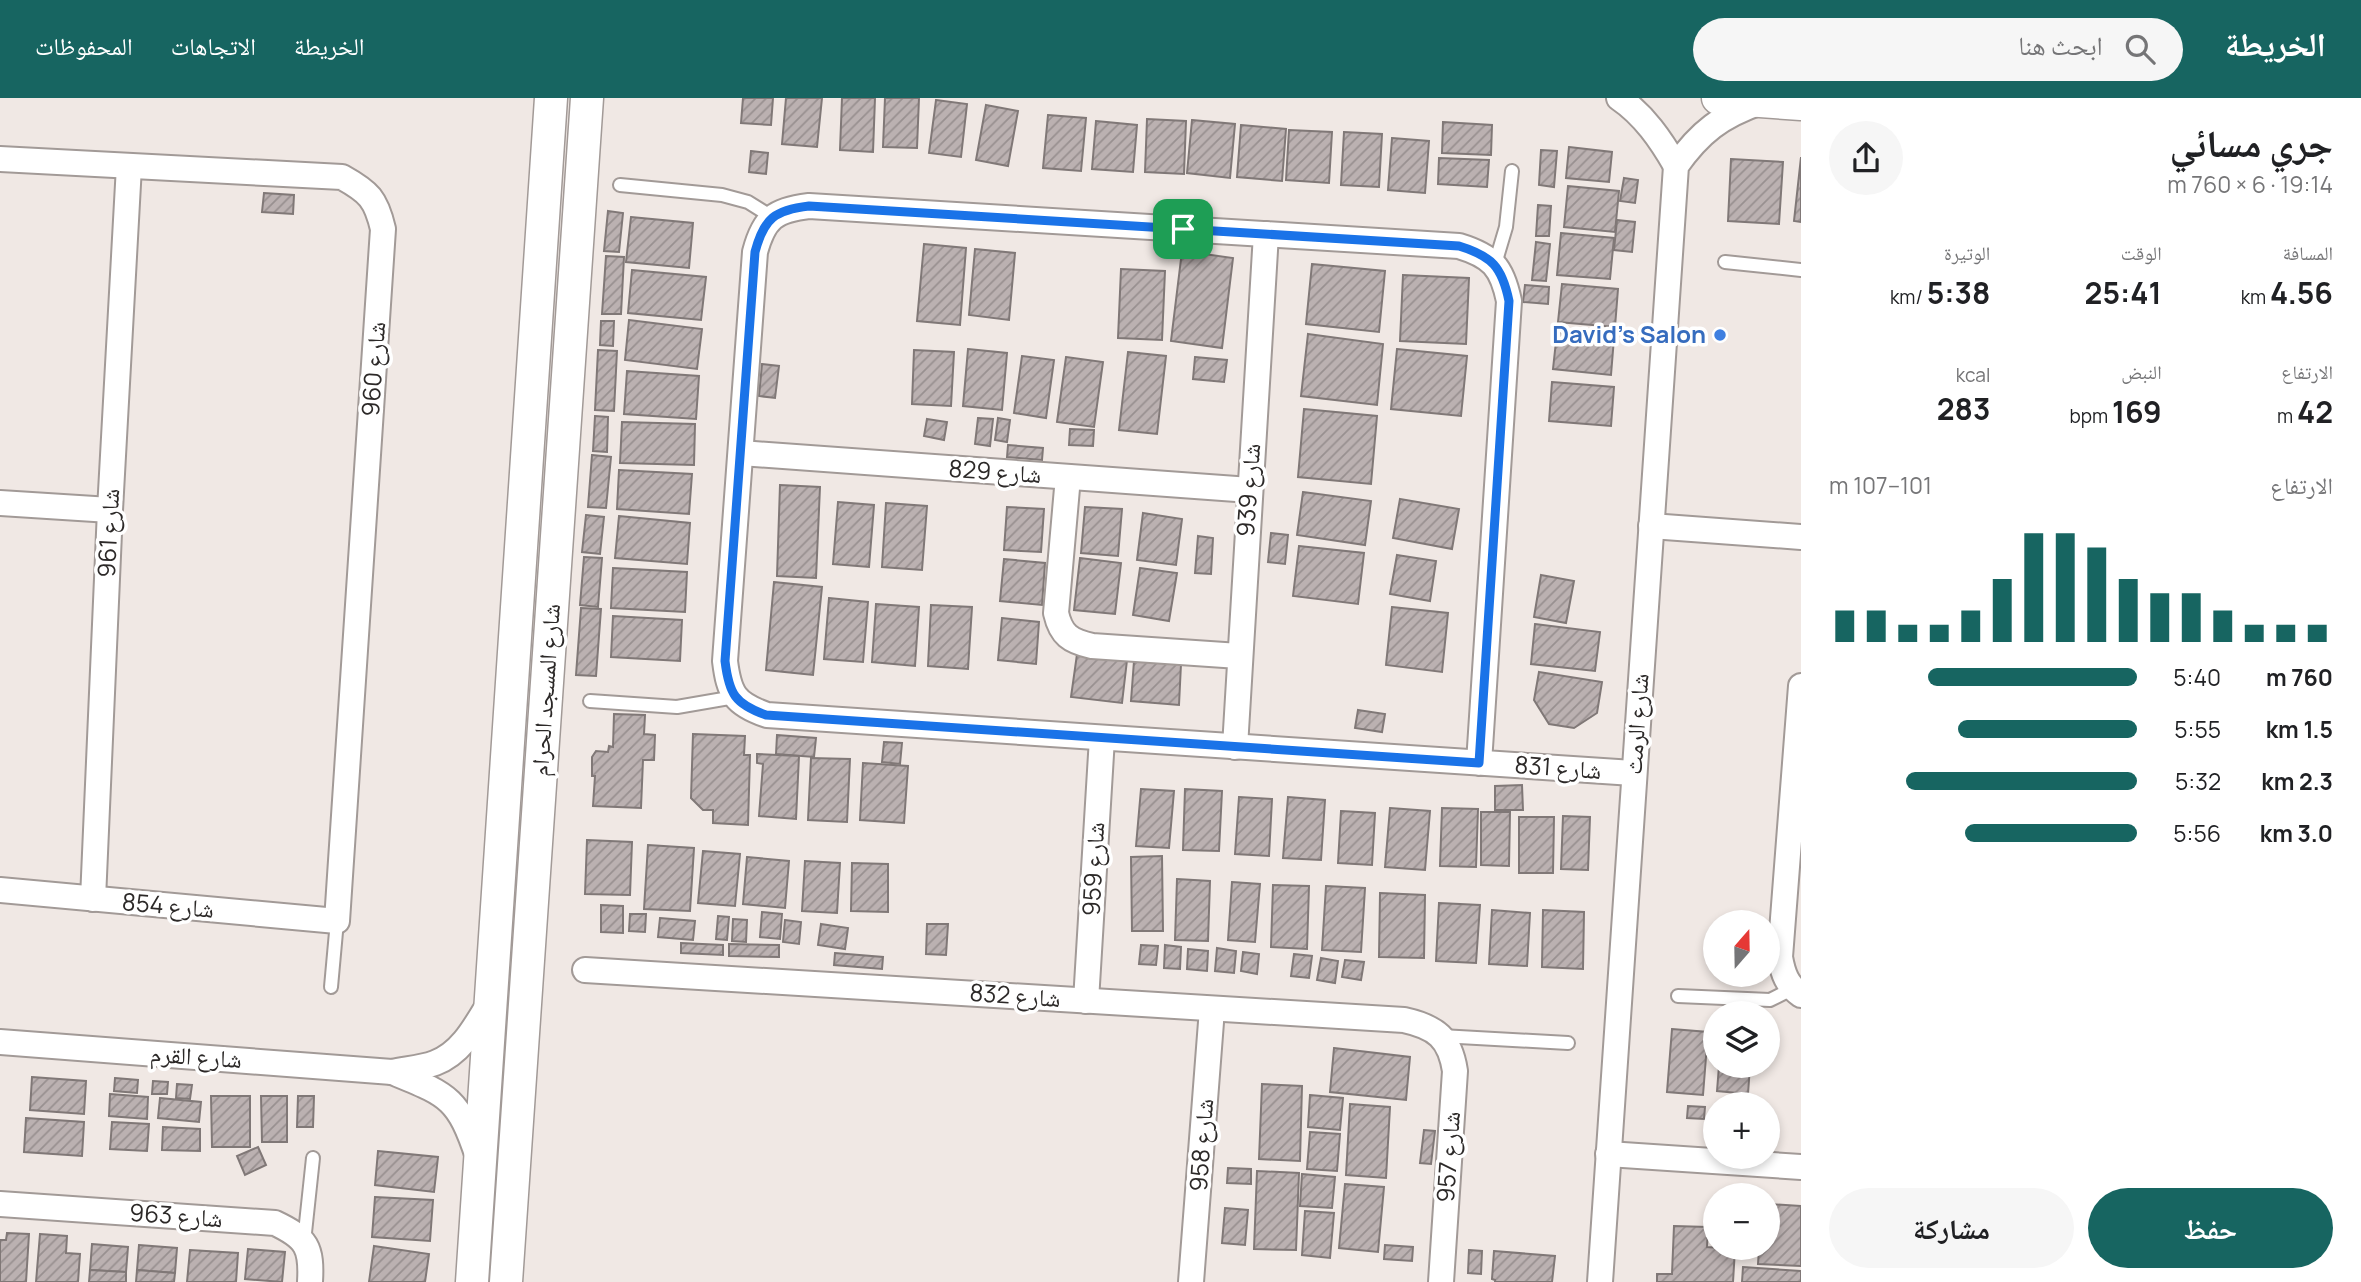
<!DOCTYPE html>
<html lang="ar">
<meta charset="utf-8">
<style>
body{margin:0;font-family:Manrope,"Noto Naskh Arabic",sans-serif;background:#f6f6f6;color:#202124;direction:rtl;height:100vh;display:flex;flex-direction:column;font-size:26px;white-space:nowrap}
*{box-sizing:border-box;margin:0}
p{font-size:23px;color:#757577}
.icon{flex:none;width:38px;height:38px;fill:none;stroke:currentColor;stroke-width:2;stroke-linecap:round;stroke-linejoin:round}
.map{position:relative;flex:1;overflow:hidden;direction:ltr}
.drawer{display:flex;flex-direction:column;background:#fff;width:560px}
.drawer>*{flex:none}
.needle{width:46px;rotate:20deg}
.buttons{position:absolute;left:1703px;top:812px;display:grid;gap:14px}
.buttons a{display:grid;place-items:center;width:77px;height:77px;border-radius:50%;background:#fff;box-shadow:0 4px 10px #0003;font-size:35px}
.pin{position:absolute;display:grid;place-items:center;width:60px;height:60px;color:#fff;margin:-30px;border-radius:14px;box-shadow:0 4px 10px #0006}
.round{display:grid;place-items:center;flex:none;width:74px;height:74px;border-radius:37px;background:#f6f6f6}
.summary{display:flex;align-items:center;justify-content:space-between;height:119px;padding:0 28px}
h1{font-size:38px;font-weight:700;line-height:52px}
.metrics{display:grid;grid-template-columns:repeat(3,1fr);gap:10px;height:119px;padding:7px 28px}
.metrics div{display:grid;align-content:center}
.metrics b{font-size:30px;font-weight:700}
.metrics small{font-size:19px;font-weight:400}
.metrics p{font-size:19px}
.chart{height:196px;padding:14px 28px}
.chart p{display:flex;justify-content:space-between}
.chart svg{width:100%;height:126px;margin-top:7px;stroke:#176561;stroke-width:6}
.cta{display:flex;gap:14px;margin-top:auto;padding:14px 28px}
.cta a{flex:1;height:80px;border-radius:42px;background:#176561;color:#fff;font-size:28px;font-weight:700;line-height:80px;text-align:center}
.cta a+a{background:#f6f6f6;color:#202124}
ul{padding:0 28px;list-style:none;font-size:23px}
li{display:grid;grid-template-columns:112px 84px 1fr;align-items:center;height:52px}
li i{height:18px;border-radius:9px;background:#176561}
header{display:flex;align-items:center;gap:42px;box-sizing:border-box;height:98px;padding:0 35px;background:#176561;color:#fff}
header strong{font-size:33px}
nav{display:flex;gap:38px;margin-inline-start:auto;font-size:24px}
.search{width:490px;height:63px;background:#f6f6f6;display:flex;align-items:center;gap:18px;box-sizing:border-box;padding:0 24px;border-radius:38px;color:#757577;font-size:26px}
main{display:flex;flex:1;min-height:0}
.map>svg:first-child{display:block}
</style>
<header>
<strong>الخريطة</strong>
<div class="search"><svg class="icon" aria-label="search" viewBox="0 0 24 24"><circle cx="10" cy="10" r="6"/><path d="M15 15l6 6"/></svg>ابحث هنا</div>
<nav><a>الخريطة</a><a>الاتجاهات</a><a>المحفوظات</a></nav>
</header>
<main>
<section class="drawer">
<div class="summary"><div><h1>جري مسائي</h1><p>19:14 · 6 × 760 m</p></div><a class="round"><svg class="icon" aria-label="share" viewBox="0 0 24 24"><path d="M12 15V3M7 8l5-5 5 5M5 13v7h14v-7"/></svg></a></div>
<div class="metrics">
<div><p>المسافة</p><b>4.56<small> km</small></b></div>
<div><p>الوقت</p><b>25:41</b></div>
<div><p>الوتيرة</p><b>5:38<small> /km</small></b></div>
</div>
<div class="metrics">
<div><p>الارتفاع</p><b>42<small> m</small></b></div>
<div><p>النبض</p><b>169<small> bpm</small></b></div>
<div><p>kcal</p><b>283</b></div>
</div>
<div class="chart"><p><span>الارتفاع</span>101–107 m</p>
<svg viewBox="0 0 160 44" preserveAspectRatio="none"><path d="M5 44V33M15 44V33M25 44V38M35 44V38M45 44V33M55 44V22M65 44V6M75 44V6M85 44V11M95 44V22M105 44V27M115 44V27M125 44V33M135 44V38M145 44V38M155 44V38"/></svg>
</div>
<ul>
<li><b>760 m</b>5:40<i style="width:68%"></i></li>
<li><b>1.5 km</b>5:55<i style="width:58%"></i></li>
<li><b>2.3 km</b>5:32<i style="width:75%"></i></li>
<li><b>3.0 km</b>5:56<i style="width:56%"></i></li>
</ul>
<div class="cta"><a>حفظ</a><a>مشاركة</a></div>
</section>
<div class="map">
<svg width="1801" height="1184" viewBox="0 0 1801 1184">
<defs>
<pattern id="building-hatch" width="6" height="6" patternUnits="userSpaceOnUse" patternTransform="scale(1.75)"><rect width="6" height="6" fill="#bbb1b1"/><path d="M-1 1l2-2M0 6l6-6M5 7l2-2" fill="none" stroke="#989090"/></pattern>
</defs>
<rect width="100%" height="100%" fill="#f0e8e4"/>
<g fill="url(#building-hatch)" stroke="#807877" stroke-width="2">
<path d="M743,0H773L771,27L741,25Z"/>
<path d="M786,0H822L817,49L782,46Z"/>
<path d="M842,0H875L873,54L840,52Z"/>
<path d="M885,0H919L917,50L883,49Z"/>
<path d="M936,2L967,6L961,59L929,55Z"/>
<path d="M986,7L1018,13L1008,68L976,62Z"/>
<path d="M1048,17L1086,20L1081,73L1043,70Z"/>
<path d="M1147,21L1186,23L1184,76L1145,74Z"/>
<path d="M1192,22L1235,26L1230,80L1187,75Z"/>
<path d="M1096,23L1137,27L1133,74L1092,71Z"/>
<path d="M1443,24L1492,27L1491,57L1442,55Z"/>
<path d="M1241,27L1286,31L1282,83L1237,79Z"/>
<path d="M1289,32L1332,34L1329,85L1286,82Z"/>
<path d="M1344,34L1382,36L1379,89L1341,87Z"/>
<path d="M1392,40L1429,43L1425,95L1388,92Z"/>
<path d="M1569,49L1612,54L1609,84L1566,80Z"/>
<path d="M1541,52L1557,53L1554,89L1539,87Z"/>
<path d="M751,53L768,55L766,76L749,74Z"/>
<path d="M1801,59V124L1794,123Z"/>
<path d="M1439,60L1489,62L1487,89L1438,86Z"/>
<path d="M1731,61L1783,64L1779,126L1728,123Z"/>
<path d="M1624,80L1638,82L1635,105L1620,103Z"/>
<path d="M1568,88L1619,93L1615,134L1564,129Z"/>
<path d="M264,95L294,97L293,116L262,114Z"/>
<path d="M1538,107L1551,108L1549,138H1536Z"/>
<path d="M608,113L623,115L619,154L604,153Z"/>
<path d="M631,119L693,125L689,170L626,164Z"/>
<path d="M1617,122L1635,124L1632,154L1614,152Z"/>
<path d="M1561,135L1614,140L1610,181L1557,177Z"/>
<path d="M1536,144L1550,146L1546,183L1532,182Z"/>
<path d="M924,146L966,150L960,227L917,223Z"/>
<path d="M975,151L1015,155L1009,222L969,217Z"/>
<path d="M1182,153L1233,160L1222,250L1171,243Z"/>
<path d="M606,158L624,159L621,216H602Z"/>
<path d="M1312,166L1385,173L1379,234L1306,226Z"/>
<path d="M1121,171L1165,173L1162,242L1118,240Z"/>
<path d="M632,172L706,179L701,222L628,215Z"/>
<path d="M1403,177L1469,180L1466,246L1400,243Z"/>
<path d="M1562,186L1618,191L1615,229L1558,224Z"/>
<path d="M1525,187L1549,189L1548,206L1523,204Z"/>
<path d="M629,222L702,231L697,271L625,262Z"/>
<path d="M601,223H614L613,248L600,247Z"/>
<path d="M1557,234L1614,240L1611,277L1553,271Z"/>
<path d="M1308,236L1383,246L1377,307L1301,298Z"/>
<path d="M968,251L1007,255L1002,312L963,308Z"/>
<path d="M1397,251L1467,258L1461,318L1391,311Z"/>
<path d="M598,252L617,253L614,313L595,312Z"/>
<path d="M914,252L954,254L951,308L912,306Z"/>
<path d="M1128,254L1166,258L1157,336L1119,332Z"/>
<path d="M1022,258L1054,262L1046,320L1014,315Z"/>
<path d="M1066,259L1103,264L1094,329L1057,324Z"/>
<path d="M1195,259L1227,262L1224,284L1193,281Z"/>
<path d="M762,266L779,268L775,300L759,298Z"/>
<path d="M627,273L699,278L696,321L624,316Z"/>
<path d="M1552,284L1614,289L1611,328L1549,323Z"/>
<path d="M1304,311L1377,318L1371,386L1298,379Z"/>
<path d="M595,318L608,319L607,354L593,353Z"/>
<path d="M978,320L993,321L990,348L975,346Z"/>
<path d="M998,320L1010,322L1007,344L995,342Z"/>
<path d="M927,321L947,324L944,342L924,338Z"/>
<path d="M622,324L695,326L694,367L620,365Z"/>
<path d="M1070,331L1094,332L1093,348L1069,347Z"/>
<path d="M1008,347L1043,350L1042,362L1007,359Z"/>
<path d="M592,357L611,359L606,410L588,409Z"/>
<path d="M619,372L692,376L689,416L617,411Z"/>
<path d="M780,387L820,389L816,480L777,478Z"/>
<path d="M1303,394L1371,403L1365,447L1297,437Z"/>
<path d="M1400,401L1459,411L1452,451L1393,440Z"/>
<path d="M838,404L874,407L869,469L833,466Z"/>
<path d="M886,405L927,408L922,472L882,469Z"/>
<path d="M1007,409L1044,411L1041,454L1004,452Z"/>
<path d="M1085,409L1122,411L1118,458L1081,455Z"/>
<path d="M1143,415L1182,421L1176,467L1137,462Z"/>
<path d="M586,417L604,419L600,456L582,454Z"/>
<path d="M619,418L690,425L687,466L615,460Z"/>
<path d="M1271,435L1288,437L1285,466L1268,464Z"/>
<path d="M1198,438L1213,440L1211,476L1195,475Z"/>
<path d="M1299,448L1364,455L1358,506L1293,498Z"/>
<path d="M1397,457L1436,463L1430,503L1390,496Z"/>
<path d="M584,459L602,460L598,509L580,507Z"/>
<path d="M1080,460L1121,465L1115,516L1074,512Z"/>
<path d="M1004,461L1045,465L1042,507L1000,503Z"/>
<path d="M613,470L687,474L685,514L611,510Z"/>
<path d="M1140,470L1177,475L1169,523L1133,517Z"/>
<path d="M1541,477L1574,483L1566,525L1534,519Z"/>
<path d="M774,484L822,489L813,577L766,572Z"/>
<path d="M829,500L868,504L863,564L824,561Z"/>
<path d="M876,506L919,509L915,568L872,564Z"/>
<path d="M931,507L972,509L968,571L928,568Z"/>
<path d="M1392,509L1448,515L1442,574L1386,567Z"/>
<path d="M581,510L601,511L596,578L576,577Z"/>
<path d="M613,518L682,522L680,563L611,559Z"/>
<path d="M1002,520L1039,524L1036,566L998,562Z"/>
<path d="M1535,526L1600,534L1595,573L1531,566Z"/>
<path d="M1077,556L1127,562L1122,605L1071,599Z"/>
<path d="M1134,563L1181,566L1179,607L1131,603Z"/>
<path d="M1539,574L1602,584L1597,615L1574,630L1549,626L1534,602Z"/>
<path d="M1358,612L1385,616L1382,634L1355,630Z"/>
<path d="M614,616L645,617L644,636L655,637L654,662H643L641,710L593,708L595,678H592V659L596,653L608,654L609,648L613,649Z"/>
<path d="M693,636L745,638L744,657H750L748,727L713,725V712H703L691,700Z"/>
<path d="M777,637L816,640L814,659L776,656Z"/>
<path d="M884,644L902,645L900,666L882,664Z"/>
<path d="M757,656L799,658L796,721L759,718L763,666L757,665Z"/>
<path d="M811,660L850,661L847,724L808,722Z"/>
<path d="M863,665L908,668L904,725L860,722Z"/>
<path d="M1522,687L1523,712H1495V688Z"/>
<path d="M1141,691L1174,693L1169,750L1136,748Z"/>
<path d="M1185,691L1222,693L1219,753L1183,752Z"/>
<path d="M1239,699L1272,701L1269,758L1235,756Z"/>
<path d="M1288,699L1325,702L1321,762L1283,760Z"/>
<path d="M1390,710L1430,713L1425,772L1385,769Z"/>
<path d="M1442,710L1478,711L1476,769L1440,768Z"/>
<path d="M1341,713L1375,715L1372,767L1338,765Z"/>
<path d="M1481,714H1510L1509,768L1481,767Z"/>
<path d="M1563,718L1590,719L1588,772L1561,771Z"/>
<path d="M1519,719H1554L1553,775H1519Z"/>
<path d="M587,742L632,744L630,797L585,796Z"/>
<path d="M648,747L694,750L690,813L644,811Z"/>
<path d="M703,753L740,756L735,808L698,805Z"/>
<path d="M1162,758L1163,833H1132L1131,759Z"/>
<path d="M747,759L789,763L785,810L743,806Z"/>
<path d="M805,763L840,765L837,815L802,813Z"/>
<path d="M852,765L888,766V814L851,813Z"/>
<path d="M1177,781L1210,783L1208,843L1175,842Z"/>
<path d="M1232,784L1260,786L1255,844L1228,842Z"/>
<path d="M1273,787L1309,788L1307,851L1271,849Z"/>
<path d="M1326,788L1365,790L1361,854L1322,852Z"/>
<path d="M1380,795L1425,797L1424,860L1379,859Z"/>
<path d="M1439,805L1480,807L1476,865L1436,863Z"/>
<path d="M601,807L623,808V835L601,834Z"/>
<path d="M1492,812L1530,815L1527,868L1489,866Z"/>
<path d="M1543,812L1584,814L1583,871L1542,869Z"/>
<path d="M762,814L782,816L780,841L760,839Z"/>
<path d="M630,816H646L645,834L629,833Z"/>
<path d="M718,818L729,819L727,842L716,841Z"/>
<path d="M660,820L695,823L693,842L658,839Z"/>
<path d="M733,821L747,822L746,844L732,843Z"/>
<path d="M785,822L801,824L799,846L783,844Z"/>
<path d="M821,826L848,830L845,851L818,847Z"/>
<path d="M927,826H948L946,857L926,856Z"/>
<path d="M681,845L723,847V857L681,855Z"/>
<path d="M729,846L779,847V859L729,858Z"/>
<path d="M1141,847L1158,848L1156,867L1139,866Z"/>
<path d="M1165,847L1181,849L1180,871L1164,870Z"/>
<path d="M1217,850L1236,853L1234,875L1215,873Z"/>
<path d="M1188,851L1208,853L1207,873L1187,871Z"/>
<path d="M1243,854L1259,856L1257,876L1241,873Z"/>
<path d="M835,855L883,859L882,871L834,867Z"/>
<path d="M1294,856L1312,858L1309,880L1291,878Z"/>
<path d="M1321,860L1338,863L1335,885L1317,882Z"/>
<path d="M1345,862L1364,864L1361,882L1342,879Z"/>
<path d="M1672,931L1708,934L1703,997L1667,994Z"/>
<path d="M1334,950L1410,959L1406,1002L1330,994Z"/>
<path d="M1719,968H1750L1748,996L1717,993Z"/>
<path d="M32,979L86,983L84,1016L30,1012Z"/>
<path d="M115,980L138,982L137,995L114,993Z"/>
<path d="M153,983L168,984L167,996H152Z"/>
<path d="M177,986L192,987L190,1001L176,1000Z"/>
<path d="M1262,986L1302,988L1300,1063L1259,1061Z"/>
<path d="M110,996L148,999L147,1021L109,1018Z"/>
<path d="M1310,997L1343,1000L1340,1032L1308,1029Z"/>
<path d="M211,998H250V1049H212Z"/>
<path d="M261,998H287V1044H262Z"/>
<path d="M298,998H314L313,1029H297Z"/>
<path d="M160,1000L201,1004L199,1024L158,1020Z"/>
<path d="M1350,1006L1390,1009L1386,1080L1346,1077Z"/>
<path d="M1688,1008L1705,1009L1704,1021L1687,1020Z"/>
<path d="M26,1020L84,1024L82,1058L24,1054Z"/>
<path d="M112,1024L149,1026L147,1053L110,1051Z"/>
<path d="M163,1029L200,1031V1053L162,1052Z"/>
<path d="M1424,1032L1435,1033L1431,1066L1420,1065Z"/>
<path d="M1310,1034L1340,1036L1337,1073L1307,1071Z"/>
<path d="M258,1049L266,1067L245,1077L237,1058Z"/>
<path d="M378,1053L438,1059L434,1094L375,1087Z"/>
<path d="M1228,1070L1251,1071V1086L1227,1085Z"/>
<path d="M1257,1073L1299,1075L1296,1152L1254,1151Z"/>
<path d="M1302,1076L1335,1079L1332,1110L1300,1108Z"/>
<path d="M1345,1086L1384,1089L1378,1154L1339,1150Z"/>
<path d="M375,1099L433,1102L430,1143L372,1139Z"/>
<path d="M1768,1106L1801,1108V1168L1758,1166L1759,1150H1768Z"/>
<path d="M1225,1110L1248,1112L1245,1147L1222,1145Z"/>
<path d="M1305,1113L1334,1115L1330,1160L1302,1157Z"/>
<path d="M1674,1128L1708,1129L1707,1149L1735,1151L1733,1184H1657V1176H1672Z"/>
<path d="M7,1135L29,1136L26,1184H0V1142H6Z"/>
<path d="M40,1136L67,1138L66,1155L80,1156L78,1184H36Z"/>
<path d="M92,1146L128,1149L126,1174L90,1172Z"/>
<path d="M139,1147L177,1150L175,1175L137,1172Z"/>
<path d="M1385,1147L1413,1149L1412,1163L1384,1161Z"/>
<path d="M374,1148L429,1156L425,1184H369Z"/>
<path d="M248,1151L285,1154L282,1184L245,1181Z"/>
<path d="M190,1152L238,1155L236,1184H187Z"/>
<path d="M1469,1152L1482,1153L1481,1176L1468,1175Z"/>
<path d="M1494,1153L1555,1158L1552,1184H1495V1182L1492,1181Z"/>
<path d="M1743,1169L1801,1173V1184H1742Z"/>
<path d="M90,1172L126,1174V1184H89Z"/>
<path d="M137,1172L175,1175L174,1184H136Z"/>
</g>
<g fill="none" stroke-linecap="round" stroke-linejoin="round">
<defs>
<g id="service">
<path d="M620,87L722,97L748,104L772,119"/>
<path d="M1725,164L1801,172"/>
<path d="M1495,166L1506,129L1512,73"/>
<path d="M590,603L677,609L735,599"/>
<path d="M331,889L337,823"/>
<path d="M1678,898L1770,902L1792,891"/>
<path d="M1441,938L1568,945"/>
<path d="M304,1144L313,1060"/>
</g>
<g id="minor">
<path d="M1619,0C1644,17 1661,42 1676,68"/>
<path d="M0,61L342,79C369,94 376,101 383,131L337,823L0,792"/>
<path d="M741,355L1250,392"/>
<path d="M1068,379L1056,515C1061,537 1070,543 1092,548L1239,558"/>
<path d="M0,405L110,412"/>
<path d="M1651,428L1801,439"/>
<path d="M1801,588L1780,859C1783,876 1787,887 1801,897"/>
<path d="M1235,649L1266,136"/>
<path d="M1479,665L1509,203C1502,169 1492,158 1459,148L809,108C775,112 764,120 755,154L725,563C729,596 735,606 767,617C1055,637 1344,656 1633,675"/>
<path d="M93,801L110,412L129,68"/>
<path d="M585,872L1404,922C1436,929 1450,940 1455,973L1441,1184"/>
<path d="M1086,903L1102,640"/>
<path d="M0,944L392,974C406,971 422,970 435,965C462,955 476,927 490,904"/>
<path d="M392,974C448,997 458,999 478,1059"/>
<path d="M1608,1056L1801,1069"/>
<path d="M0,1106L275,1125C307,1140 312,1150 310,1184"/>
<path d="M1191,1184L1212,911"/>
<path d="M1600,1184L1676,68C1700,34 1721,18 1761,4"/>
</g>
<g id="tertiary">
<path d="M1718,0L1801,6"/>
<path d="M472,1184L551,0"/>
<path d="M506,1184L587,0"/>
</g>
</defs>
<use href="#service" stroke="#a29a97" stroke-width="16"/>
<use href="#minor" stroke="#a29a97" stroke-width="28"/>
<use href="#tertiary" stroke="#a29a97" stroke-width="35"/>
<use href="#service" stroke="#fff" stroke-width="12"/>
<use href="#minor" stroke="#fff" stroke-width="24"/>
<use href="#tertiary" stroke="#fff" stroke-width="32"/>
</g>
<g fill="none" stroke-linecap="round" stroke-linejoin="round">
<defs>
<path id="route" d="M809,108L1459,148C1492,158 1502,169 1509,203L1479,665L766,617C735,606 729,596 725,563L755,154C764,120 775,112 809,108Z"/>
</defs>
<use href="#route" stroke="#fff" stroke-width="14"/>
<use href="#route" stroke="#1a73e8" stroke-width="9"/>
</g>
<circle fill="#3f7fe0" stroke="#fff" stroke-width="2.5" cx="1720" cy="237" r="7"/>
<g text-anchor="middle" stroke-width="7" stroke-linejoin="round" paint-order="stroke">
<g font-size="24" font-weight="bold" fill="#366cbe" stroke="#fff" text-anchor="end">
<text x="1706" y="245">David’s Salon</text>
</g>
<g font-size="24" fill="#2c2928" stroke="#fff">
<text transform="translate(374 271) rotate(-86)" y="8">شارع 960</text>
<text transform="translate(995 374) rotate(4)" y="8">شارع 829</text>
<text transform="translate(1249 392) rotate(-86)" y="8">شارع 939</text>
<text transform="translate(109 435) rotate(-87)" y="8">شارع 961</text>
<text transform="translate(546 592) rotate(-86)" y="8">شارع المسجد الحرام</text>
<text transform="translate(1637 626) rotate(-86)" y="8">شارع الرمث</text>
<text transform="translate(1558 670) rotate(4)" y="8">شارع 831</text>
<text transform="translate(1094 771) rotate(-87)" y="8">شارع 959</text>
<text transform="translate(168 808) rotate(5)" y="8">شارع 854</text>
<text transform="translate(1015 898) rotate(4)" y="8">شارع 832</text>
<text transform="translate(196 959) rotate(4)" y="8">شارع القرم</text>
<text transform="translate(1202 1047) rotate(-86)" y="8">شارع 958</text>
<text transform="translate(1449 1059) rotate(-86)" y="8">شارع 957</text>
<text transform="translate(176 1118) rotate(4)" y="8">شارع 963</text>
</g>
</g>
</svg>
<div class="buttons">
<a><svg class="needle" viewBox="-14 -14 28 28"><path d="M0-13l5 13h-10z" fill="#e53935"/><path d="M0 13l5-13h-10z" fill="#757577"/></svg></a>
<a><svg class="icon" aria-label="layers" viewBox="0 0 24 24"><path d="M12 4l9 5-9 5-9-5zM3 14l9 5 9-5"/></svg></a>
<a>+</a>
<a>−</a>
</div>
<div class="pin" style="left:1183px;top:131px;background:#1e9e55"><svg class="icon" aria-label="arrive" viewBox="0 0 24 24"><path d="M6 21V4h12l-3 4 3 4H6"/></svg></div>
</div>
</main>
